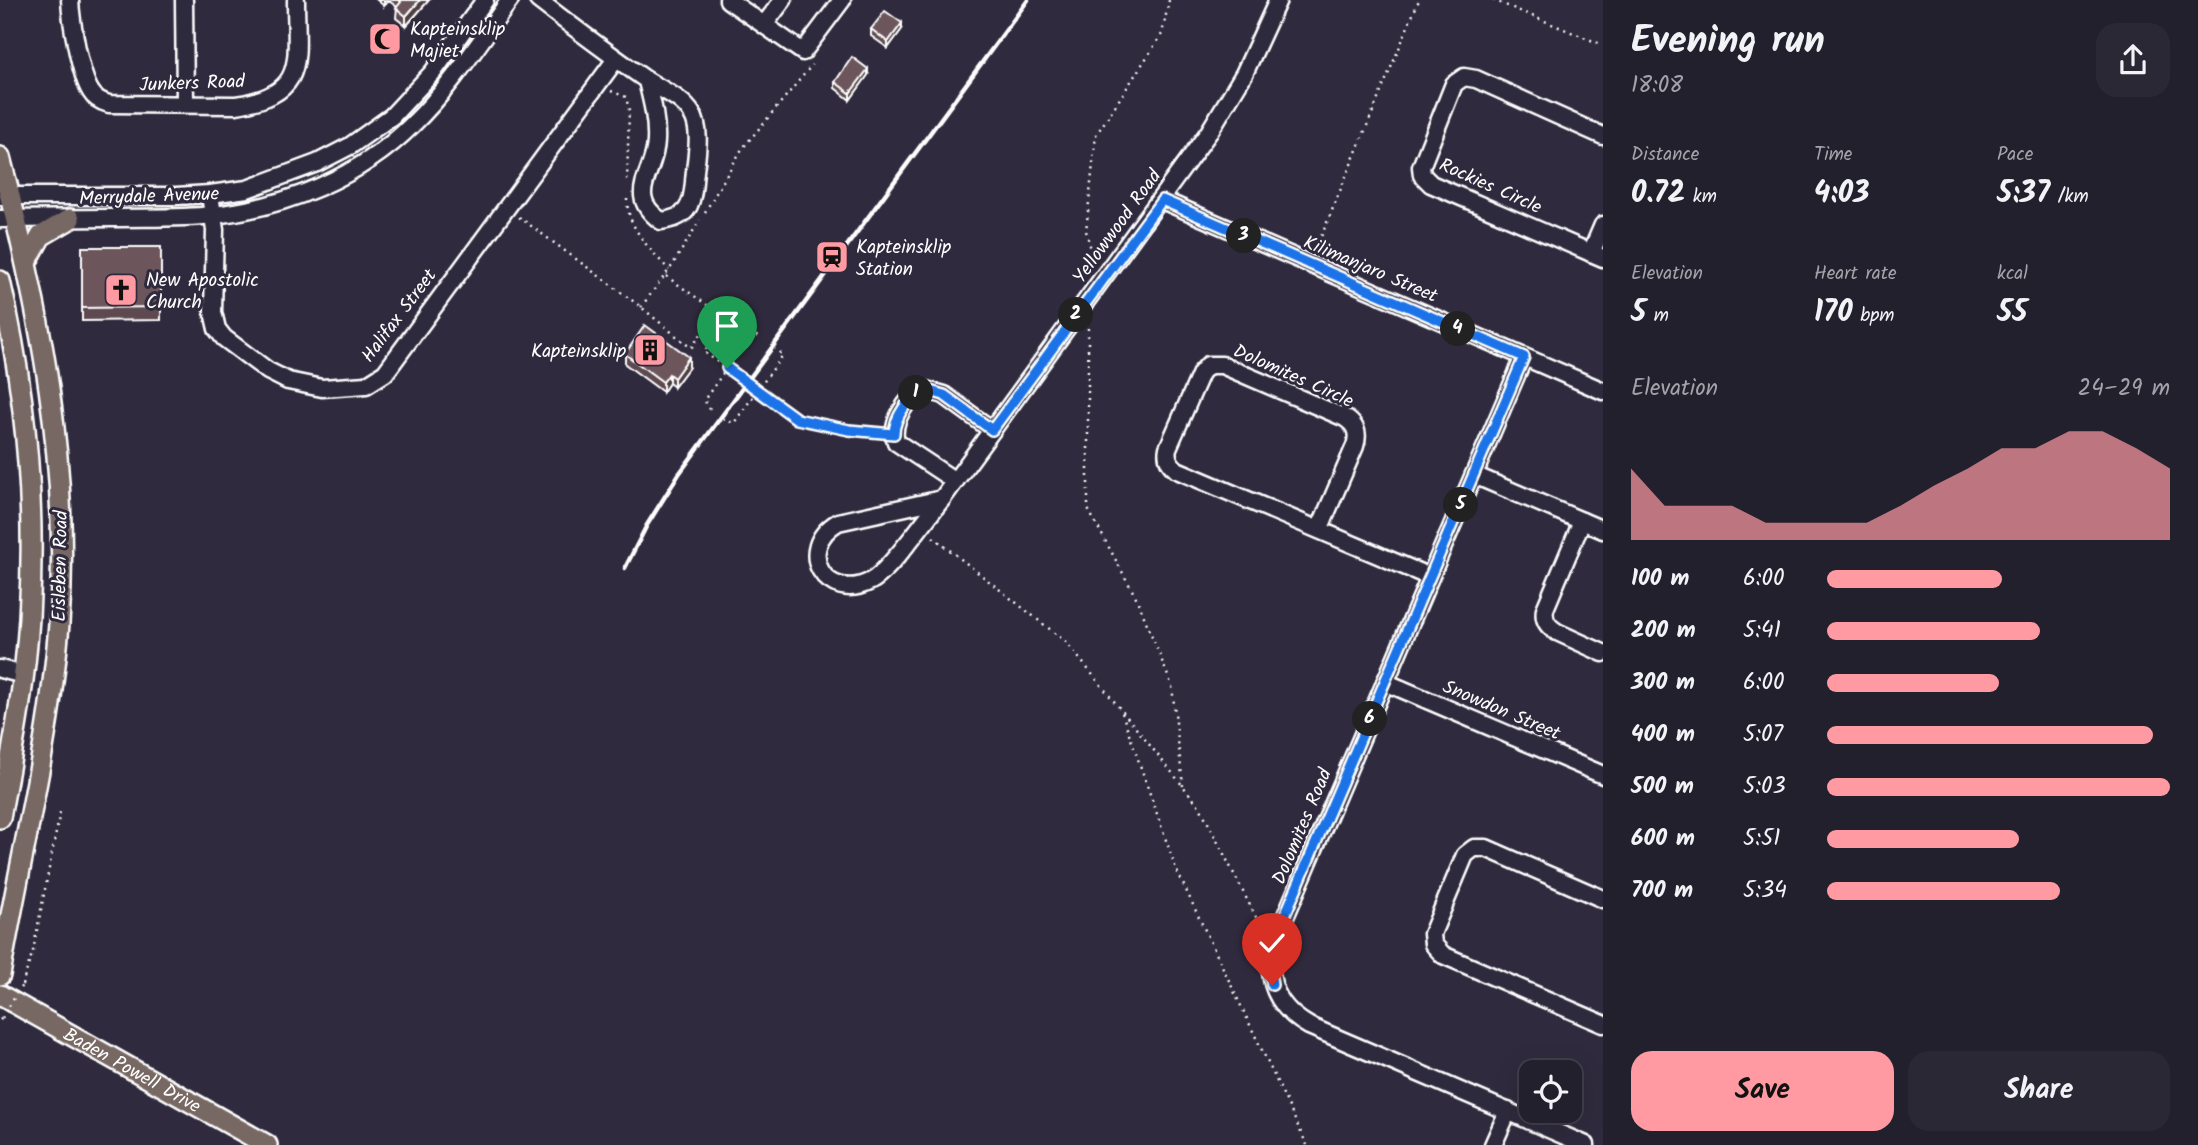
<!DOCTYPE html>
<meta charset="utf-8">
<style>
body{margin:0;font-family:Kalam,sans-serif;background:#2b2836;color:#f1f3f6;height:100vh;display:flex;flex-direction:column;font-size:26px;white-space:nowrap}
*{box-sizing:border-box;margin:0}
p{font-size:23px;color:#a3a3aa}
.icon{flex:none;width:38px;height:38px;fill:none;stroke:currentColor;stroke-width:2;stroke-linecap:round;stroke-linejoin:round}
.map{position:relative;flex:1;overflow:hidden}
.sheet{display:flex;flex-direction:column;background:#23202e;width:595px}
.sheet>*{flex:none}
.buttons{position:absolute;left:1519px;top:1060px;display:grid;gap:14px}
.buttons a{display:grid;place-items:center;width:63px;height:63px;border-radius:14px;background:#23202e;box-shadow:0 7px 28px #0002,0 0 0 2px #403e4a;font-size:35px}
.pin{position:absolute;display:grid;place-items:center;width:60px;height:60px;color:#fff;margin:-72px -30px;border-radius:50% 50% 50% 0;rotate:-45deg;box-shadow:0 0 7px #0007}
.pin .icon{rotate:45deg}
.km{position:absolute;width:35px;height:35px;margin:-18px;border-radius:50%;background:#222;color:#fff;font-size:19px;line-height:35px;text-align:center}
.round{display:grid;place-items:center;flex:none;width:74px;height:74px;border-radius:21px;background:#2b2836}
.summary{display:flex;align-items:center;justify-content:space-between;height:119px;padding:0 28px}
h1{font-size:38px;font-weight:600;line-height:52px}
.stats{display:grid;grid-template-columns:repeat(3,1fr);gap:10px;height:119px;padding:7px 28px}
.stats div{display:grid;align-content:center}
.stats b{font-size:30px;font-weight:600}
.stats small{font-size:19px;font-weight:400}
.stats p{font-size:19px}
.chart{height:196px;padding:14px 28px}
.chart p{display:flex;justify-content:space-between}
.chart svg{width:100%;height:126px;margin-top:7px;fill:#ff9aa2;opacity:.7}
.primary-button{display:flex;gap:14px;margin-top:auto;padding:14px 28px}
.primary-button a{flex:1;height:80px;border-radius:21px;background:#ff9aa2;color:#111;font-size:28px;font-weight:600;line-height:80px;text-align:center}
.primary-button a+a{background:#2b2836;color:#f1f3f6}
ul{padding:0 28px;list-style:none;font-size:23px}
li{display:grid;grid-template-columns:112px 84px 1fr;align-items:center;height:52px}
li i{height:18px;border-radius:9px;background:#ff9aa2}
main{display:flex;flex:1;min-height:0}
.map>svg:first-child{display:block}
</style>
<main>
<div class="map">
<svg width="1603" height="1145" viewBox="0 0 1603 1145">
<rect width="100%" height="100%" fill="#2f2a3d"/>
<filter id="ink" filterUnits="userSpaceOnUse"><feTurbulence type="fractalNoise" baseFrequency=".0143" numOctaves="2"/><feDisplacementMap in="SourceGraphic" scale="14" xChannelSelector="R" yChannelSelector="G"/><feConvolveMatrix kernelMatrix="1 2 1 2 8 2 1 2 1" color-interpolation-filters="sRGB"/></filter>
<g filter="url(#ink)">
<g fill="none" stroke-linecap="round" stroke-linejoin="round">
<defs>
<g id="minor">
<path d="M70,0C71,21 80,75 91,92C95,99 102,102 109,104L236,105C309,94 296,59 296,0"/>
<path d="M184,0L185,104"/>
<path d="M538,0C573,27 609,54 645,79C660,89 683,98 692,114C703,131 695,163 694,182C692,207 687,218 661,221C624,194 655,175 656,141C657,120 652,101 647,81"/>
<path d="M728,0L803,52L842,0"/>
<path d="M764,25L783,0"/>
<path d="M1603,136L1476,79L1464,77L1454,84L1421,167L1422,175L1431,184L1603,258"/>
<path d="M210,194L215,230L213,312L217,329L224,338L268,371L288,381L322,388L366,385L385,373L616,59"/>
<path d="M0,196H176L210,194L247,189L317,163L350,146L392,116L433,72L485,0"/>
<path d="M1162,200L1603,391"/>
<path d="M0,219C37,219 74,218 111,218C145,217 179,219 212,215C284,208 360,177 412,125C450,88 479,43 510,0"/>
<path d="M1591,253L1603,225"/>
<path d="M1524,357L1274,943C1264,979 1277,1008 1309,1026L1586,1145"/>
<path d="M1474,475L1603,530"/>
<path d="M955,481L896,442C890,422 907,398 923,389L944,395L992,430"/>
<path d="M942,499L838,522C793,549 826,605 871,581C889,572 927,517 942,499L1209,132L1244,74L1278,0"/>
<path d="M1582,521L1545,609C1543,620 1548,627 1557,632L1603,653"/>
<path d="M1319,530L1355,446C1359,434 1356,425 1345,418L1222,365H1208L1201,373L1168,448C1166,457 1169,464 1177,470L1430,577"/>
<path d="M0,669L24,675"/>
<path d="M1385,682L1603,775"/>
<path d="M1603,899L1486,848H1474L1465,855L1432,934L1433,944L1443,955L1603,1024"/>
<path d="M1493,1145L1508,1111"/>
</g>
<g id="major">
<path d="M0,157C40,310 71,465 59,624C50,742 20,858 0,975"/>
<path d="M26,263L41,236L70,219"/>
<path d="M0,281C26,392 36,504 29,618C25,686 12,752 0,818"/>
<path id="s1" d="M0,995L267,1145"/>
</g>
</defs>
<use href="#minor" stroke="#fff" stroke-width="21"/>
<use href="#major" stroke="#fff" stroke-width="24"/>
<g stroke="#fff" stroke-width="2.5" stroke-dasharray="2 5" stroke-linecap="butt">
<path d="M1493,0L1603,45"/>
<path d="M611,91L626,97L629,110L627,182"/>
<path d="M627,199C627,228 651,250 669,270"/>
<path d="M705,212L742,149L812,65"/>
<path d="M519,217L641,307L691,348L717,312L727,319L704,352L711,357"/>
<path d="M1316,249L1419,0"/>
<path d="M1094,260L1086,231L1096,135L1162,34L1169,0"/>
<path d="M666,276L717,312"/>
<path d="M641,307L672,266L700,220"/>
<path d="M1088,328V509L1137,599L1172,686L1183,786"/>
<path d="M772,401L797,419L849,430L881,433"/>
<path d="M710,409L704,400L752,333L761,339"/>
<path d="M723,419L734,423L783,355L775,349"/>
<path d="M933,537L1066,642L1200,807L1263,931"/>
<path d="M1122,713L1176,869L1307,1145"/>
<path d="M22,985L33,951L60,812"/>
<path d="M0,1020L2,1018"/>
</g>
<use href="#minor" stroke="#2f2a3d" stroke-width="16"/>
<use href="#major" stroke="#776864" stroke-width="19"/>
<path stroke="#fff" stroke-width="4.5" d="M625,568L647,525L679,474L1028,0"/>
<g stroke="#fff" stroke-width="2.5" stroke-dasharray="2 5" stroke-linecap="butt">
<path d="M711,357L772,401"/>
<path d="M2,1018L22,985"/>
</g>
</g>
<g fill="#5d4a4f" stroke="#fff" stroke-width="2">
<path d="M377,0H429L406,26L396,18L397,7L389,1L384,6Z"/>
<path d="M871,29H902L888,48L871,36Z"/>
<path d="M868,75L850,100L835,88V82Z"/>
<path d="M82,247H161V320L82,321Z"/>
<path d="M625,354L689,367L674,387L669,383L663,392L625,364Z"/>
</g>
<g fill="#4c3c40" stroke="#fff" stroke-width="2">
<path d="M384,0H389L384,6Z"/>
<path d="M420,0H429L406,26V16Z"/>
<path d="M902,23V29L888,48V42Z"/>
<path d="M868,69V75L850,100V93Z"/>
<path d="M689,357V367L674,387V378Z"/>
<path d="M669,374V383L663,392V382Z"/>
</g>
<g fill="#6c565c" stroke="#fff" stroke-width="2">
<path d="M399,0H420L406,16L396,8L401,2Z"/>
<path d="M885,11L902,23L888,42L871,29Z"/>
<path d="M852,57L868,69L850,93L835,82Z"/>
<path d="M82,247H161V307L82,308Z"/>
<path d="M645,325L689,357L674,378L669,374L663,382L625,354Z"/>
</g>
</g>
<g fill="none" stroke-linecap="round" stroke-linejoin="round" filter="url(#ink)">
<defs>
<path id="route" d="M727,368L797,419L849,430L894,434C894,418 909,397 923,389L944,395L992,430L1162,200L1524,357L1273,943L1269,963L1272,985"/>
</defs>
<use href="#route" stroke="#fff" stroke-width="14"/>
<use href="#route" stroke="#1a73e8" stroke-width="9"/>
</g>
<defs>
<symbol id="mosque-square" viewBox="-11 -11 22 22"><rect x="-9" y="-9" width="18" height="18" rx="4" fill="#ff9aa2" stroke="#2f2a3d"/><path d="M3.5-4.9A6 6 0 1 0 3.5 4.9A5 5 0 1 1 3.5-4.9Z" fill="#111"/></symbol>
<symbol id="station-square" viewBox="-11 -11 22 22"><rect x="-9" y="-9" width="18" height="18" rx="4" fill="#ff9aa2" stroke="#2f2a3d"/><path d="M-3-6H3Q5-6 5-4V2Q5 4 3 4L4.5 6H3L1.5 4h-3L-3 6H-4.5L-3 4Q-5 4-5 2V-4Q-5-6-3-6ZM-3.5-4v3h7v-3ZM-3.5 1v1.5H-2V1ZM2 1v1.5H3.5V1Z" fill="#111"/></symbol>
<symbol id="church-square" viewBox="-11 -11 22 22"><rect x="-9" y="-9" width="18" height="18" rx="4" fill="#ff9aa2" stroke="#2f2a3d"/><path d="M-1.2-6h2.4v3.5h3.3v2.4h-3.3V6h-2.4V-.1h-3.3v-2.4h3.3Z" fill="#111"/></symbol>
<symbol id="building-square" viewBox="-11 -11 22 22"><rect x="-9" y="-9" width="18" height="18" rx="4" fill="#ff9aa2" stroke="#2f2a3d"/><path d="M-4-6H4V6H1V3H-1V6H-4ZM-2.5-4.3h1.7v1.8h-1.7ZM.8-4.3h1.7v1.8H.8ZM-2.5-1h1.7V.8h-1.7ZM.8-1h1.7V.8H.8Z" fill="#111"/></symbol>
</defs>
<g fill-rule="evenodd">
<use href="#mosque-square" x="366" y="20" width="38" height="38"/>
<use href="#station-square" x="813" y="238" width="38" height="38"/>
<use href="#church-square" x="102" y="271" width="38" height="38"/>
<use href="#building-square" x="631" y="331" width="38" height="38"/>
</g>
<g text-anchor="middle" stroke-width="6" stroke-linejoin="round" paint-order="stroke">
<g font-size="19" fill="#fff" stroke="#2f2a3d" text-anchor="start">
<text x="410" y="35">Kapteinsklip<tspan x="410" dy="22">Majiet</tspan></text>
<text x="856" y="253">Kapteinsklip<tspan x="856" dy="22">Station</tspan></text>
<text x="146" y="286">New Apostolic<tspan x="146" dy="22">Church</tspan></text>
<text x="626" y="357" text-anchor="end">Kapteinsklip</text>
</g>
<g font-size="19" fill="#fff" stroke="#2f2a3d">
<text transform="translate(192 82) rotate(-2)" y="7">Junkers Road</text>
<text transform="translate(1491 185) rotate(24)" y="7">Rockies Circle</text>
<text transform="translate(149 195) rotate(-2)" y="7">Merrydale Avenue</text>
<text transform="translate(1116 226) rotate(-54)" y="7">Yellowwood Road</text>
<text transform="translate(1371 268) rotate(23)" y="7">Kilimanjaro Street</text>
<text transform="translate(398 315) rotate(-53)" y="7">Halifax Street</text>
<text transform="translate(1294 375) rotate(24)" y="7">Dolomites Circle</text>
<text transform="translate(59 566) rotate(-89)" y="7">Eisleben Road</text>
<text transform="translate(1502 709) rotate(23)" y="7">Snowdon Street</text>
<text transform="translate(1301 826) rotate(-67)" y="7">Dolomites Road</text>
<text dy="7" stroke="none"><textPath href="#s1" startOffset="152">Baden Powell Drive</textPath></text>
</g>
</g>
</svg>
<div class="buttons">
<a><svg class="icon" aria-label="locate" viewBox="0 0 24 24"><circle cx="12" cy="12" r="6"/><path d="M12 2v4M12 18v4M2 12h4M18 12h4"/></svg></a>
</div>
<div class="pin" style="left:727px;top:368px;background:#1e9e55"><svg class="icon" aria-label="arrive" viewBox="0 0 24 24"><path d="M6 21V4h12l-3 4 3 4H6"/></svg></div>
<div class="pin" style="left:1272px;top:985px;background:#d93025"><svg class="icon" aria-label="check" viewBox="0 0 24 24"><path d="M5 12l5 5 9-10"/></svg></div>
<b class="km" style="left:916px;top:393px">1</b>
<b class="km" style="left:1076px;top:315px">2</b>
<b class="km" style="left:1244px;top:236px">3</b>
<b class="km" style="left:1458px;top:329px">4</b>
<b class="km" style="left:1461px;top:505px">5</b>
<b class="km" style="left:1370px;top:719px">6</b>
</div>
<section class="sheet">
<div class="summary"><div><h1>Evening run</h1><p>18:08</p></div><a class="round"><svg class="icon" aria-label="share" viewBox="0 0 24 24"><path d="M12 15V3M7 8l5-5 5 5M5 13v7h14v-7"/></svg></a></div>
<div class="stats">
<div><p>Distance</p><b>0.72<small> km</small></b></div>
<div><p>Time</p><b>4:03</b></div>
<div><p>Pace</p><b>5:37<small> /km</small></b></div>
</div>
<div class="stats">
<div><p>Elevation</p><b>5<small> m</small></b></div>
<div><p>Heart rate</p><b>170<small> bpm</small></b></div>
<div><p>kcal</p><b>55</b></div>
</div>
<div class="chart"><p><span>Elevation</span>24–29 m</p>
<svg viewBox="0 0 160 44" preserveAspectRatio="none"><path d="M0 44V19L10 32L20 32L30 32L40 38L50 38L60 38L70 38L80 32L90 25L100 19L110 12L120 12L130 6L140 6L150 12L160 19V44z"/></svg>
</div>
<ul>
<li><b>100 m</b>6:00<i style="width:51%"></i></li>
<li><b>200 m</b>5:41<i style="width:62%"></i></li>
<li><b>300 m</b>6:00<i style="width:50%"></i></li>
<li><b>400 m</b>5:07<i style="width:95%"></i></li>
<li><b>500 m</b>5:03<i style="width:100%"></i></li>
<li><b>600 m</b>5:51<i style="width:56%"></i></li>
<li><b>700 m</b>5:34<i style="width:68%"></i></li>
</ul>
<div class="primary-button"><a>Save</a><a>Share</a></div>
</section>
</main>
